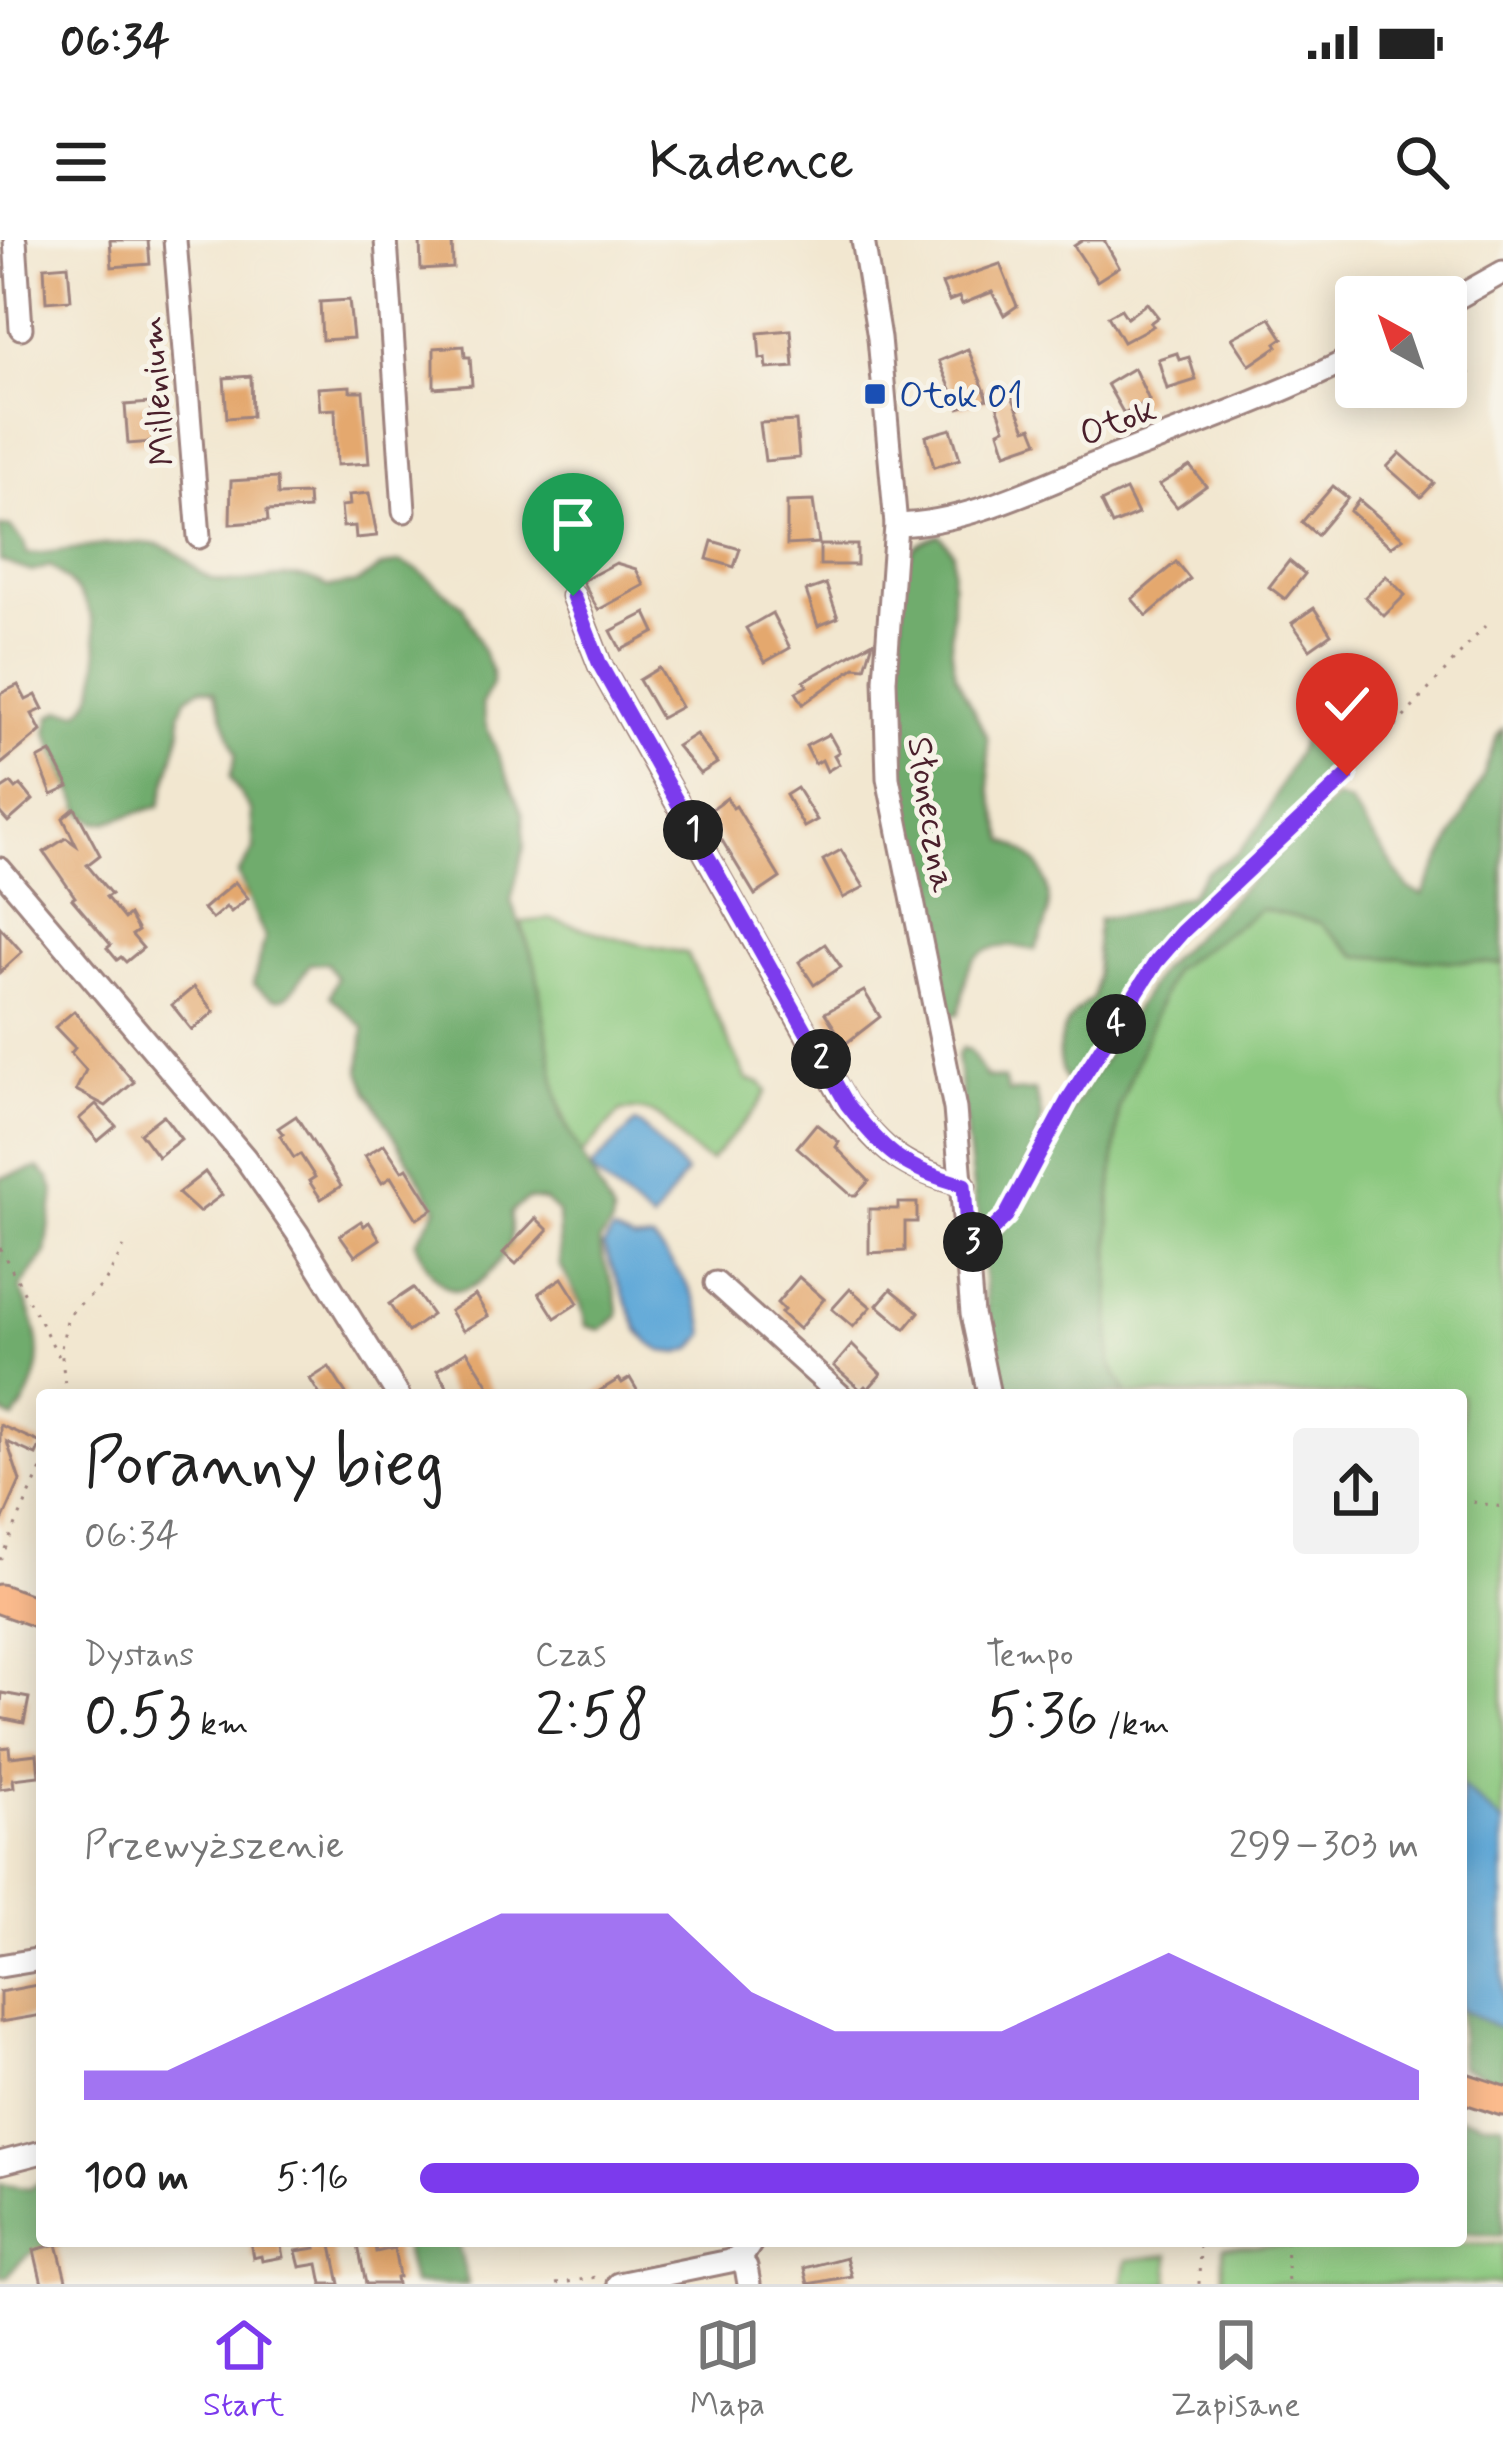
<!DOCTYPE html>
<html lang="pl">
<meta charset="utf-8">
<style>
body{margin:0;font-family:Mynerve,sans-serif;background:#f2f2f2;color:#222;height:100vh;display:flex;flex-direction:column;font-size:45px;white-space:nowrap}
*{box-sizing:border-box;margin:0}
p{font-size:39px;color:#767676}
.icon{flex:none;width:66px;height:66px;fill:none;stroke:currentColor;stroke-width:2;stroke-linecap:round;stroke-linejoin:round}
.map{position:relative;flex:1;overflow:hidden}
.details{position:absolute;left:36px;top:1149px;width:1431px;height:858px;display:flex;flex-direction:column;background:#fff;border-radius:12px;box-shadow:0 6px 30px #0003}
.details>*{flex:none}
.needle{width:78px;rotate:320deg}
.buttons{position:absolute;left:1335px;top:36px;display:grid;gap:24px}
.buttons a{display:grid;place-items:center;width:132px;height:132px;border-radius:12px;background:#fff;box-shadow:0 6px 30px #0003;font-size:60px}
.pin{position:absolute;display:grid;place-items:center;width:102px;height:102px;color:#fff;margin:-123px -51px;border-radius:50% 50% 50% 0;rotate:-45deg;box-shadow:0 0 12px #0007}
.pin .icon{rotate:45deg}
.km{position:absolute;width:60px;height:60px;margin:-30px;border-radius:50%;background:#222;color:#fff;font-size:33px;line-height:60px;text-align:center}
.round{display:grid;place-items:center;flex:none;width:126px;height:126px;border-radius:12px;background:#f2f2f2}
.overview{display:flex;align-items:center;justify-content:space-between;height:204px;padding:0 48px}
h1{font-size:66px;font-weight:600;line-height:90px}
.figures{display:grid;grid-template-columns:repeat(3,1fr);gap:18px;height:204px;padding:12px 48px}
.figures div{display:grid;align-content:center}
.figures b{font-size:60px;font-weight:600}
.figures small{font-size:33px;font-weight:400}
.figures p{font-size:33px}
.chart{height:336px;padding:24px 48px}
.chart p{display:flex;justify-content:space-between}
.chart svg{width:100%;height:216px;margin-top:12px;fill:#7c3aed;opacity:.7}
ul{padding:0 48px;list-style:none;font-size:39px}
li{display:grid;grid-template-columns:192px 144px 1fr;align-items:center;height:90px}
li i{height:30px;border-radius:15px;background:#7c3aed}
.status{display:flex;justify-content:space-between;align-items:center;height:84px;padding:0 60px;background:#fff;direction:ltr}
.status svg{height:33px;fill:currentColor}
header{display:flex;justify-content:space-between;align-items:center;height:156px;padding:0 48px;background:#fff;font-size:54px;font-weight:600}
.menu{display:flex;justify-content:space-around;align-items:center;height:168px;border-top:3px solid #e0e0e0;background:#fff;font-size:33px;color:#767676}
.menu a{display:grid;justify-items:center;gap:6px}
.menu .current{color:#7c3aed}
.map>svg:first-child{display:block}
</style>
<div class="status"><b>06:34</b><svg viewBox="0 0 49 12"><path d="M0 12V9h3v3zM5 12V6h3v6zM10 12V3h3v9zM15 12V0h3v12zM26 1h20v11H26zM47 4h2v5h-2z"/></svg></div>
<header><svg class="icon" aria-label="menu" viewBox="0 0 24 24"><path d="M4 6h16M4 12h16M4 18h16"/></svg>Kadence<svg class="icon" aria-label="search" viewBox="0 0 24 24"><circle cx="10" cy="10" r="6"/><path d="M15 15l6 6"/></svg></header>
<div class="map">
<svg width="1503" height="2044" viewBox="0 0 1503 2044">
<rect width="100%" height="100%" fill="#f7f3e8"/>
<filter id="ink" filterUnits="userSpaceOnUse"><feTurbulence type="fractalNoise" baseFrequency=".00833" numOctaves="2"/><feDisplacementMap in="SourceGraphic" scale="24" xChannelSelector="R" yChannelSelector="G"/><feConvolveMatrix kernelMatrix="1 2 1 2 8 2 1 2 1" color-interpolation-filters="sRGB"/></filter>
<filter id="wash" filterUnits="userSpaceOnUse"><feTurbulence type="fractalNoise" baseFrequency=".004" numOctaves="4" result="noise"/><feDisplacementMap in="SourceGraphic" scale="48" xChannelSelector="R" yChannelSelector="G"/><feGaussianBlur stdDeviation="2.7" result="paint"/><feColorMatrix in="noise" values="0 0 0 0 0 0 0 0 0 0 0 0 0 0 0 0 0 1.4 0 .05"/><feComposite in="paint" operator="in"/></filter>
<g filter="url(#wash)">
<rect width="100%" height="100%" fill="#f2e7d0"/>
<g fill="#8ac87e" stroke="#6a7454" stroke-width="3">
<path d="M1261,669L1320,683L1357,716L1503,724V1584L1461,1545V1155H1127L1110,1122V966L1119,867L1172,730Z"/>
<path d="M550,679L638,704L687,713L747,840L761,843L767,851L756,869L710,921C668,903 676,864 621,871L582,915C544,858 546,752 521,682Z"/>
<path d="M1503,2003V2044H1223V2007Z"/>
<path d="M1169,2015V2044H1122L1127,2020Z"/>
</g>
<g fill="#6fac6d" stroke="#5c664c" stroke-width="3">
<path d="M0,286L10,287L24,302L27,314C66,313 132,295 165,307C185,314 199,338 220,341C257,347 295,324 328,347L356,343L381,327L400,322L418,330L463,366L492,432V444L482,464L486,486L523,575L524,607L511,661L535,723L561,876L613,974L612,985L599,1002C603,1029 619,1048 618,1076L602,1090L586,1086L581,1064L560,1025L558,973L545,961L528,959L511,972C510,982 512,994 510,1002C504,1020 473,1058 451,1049C434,1043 422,1018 416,1002L437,968L368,852L360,831L364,788L330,756L337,738L327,723L310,724C291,751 287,775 253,744L265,698L238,634L254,610L251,571L230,538L236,514L214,451L201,448L186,458L180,473L181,490L160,566L107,582H95L82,572L47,492L51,476L61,470L79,472C106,453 100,386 84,361C75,346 63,336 50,326L32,332L0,321Z"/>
<path d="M940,295L953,312L951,406L955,434L987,497L990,550L1005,601C1053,619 1059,667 1035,710C1009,704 976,703 967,734C963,747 964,760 958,774L950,775L918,644L896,493L903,332C910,310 916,302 940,295Z"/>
<path d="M1503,489V724L1357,716L1320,683L1261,669L1172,730L1119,867L1110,966V1122L1127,1155H999L989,1094L983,1023L986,1010L1010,982L1072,869L1160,729L1335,558L1349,562L1409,649L1423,655L1483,536L1497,496Z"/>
<path d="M1306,493H1318L1333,509L1339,534L1148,717L1080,827L1066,841C1049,808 1064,777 1093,758C1101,726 1092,707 1099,679L1131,674L1189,655L1206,632L1238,613L1262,583Z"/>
<path d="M962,808L970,810L986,837L1004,839L1008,852L1035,851C1037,860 1042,871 1041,880C1040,907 1007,967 986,983L980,978L975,964L957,816Z"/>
<path d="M38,928L50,939L54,952L46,1013L20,1048C44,1100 48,1131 14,1179L0,1172V938Z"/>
<path d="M1461,1768L1503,1790V1842L1461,1827Z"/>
<path d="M1461,1877L1483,1883H1503V1995L1461,1993Z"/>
<path d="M42,1940V2001H73C41,2007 26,2010 7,2037H0V1944L30,1949Z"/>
<path d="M403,2001H457L468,2044H412Z"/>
</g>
<g fill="#60a9d8" stroke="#556482" stroke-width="3">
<path d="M635,883L643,887L686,933L652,981L594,934L592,927Z"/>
<path d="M613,992L633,1001L653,1000C675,1027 702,1057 705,1094L694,1108L680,1113L662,1111L649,1103L639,1091L603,1006Z"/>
<path d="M1461,1545L1503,1584V1790L1461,1768Z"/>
</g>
<g id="blocks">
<g fill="#e4a86e">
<path d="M110,0H148L150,24L112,27Z"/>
<path d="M420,0H452L453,28L421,30Z"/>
<path d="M1083,0H1104L1119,27L1097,41L1074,6Z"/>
<path d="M1000,24L1017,66L1004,75L992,52L962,64L959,57L949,61L942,44Z"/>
<path d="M68,25L71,60L46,62L44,27Z"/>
<path d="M349,60L353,98L322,100L320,62Z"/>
<path d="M1147,63L1158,77L1150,83L1153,86L1123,102L1108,76L1121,69L1127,78Z"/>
<path d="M1270,78L1283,98L1276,103L1278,106L1250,125L1232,98Z"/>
<path d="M791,90L794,127L767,129L766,118L760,119L758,93Z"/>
<path d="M464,106L465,117H470L472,145L434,148V108Z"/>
<path d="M968,109L988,159L959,168L939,121Z"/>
<path d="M1455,111L1469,133L1446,147V117Z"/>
<path d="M1177,113L1179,120L1189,117L1196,140L1167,149L1158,119Z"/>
<path d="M1134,128L1149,160L1124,174L1107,144Z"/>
<path d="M251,136L252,176L227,178L224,138Z"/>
<path d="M350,146V151H363L369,223L337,225L335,169L320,170L318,148Z"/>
<path d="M1011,154L1026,189L1032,187L1038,202L1006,213L999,191L1005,188L995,160Z"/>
<path d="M150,163L153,202L128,204L125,165Z"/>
<path d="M796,181L799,218L765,221L760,183Z"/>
<path d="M951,189L960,219L934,227L926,196Z"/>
<path d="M1400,213L1434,243L1421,257L1387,227Z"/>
<path d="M1190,226L1206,246L1177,267L1159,245Z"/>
<path d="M277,238L278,255L308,254L309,269L267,271L268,281L230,284L231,241Z"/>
<path d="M1333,246L1348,258L1317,295L1302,282Z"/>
<path d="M1126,250L1138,274L1112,285L1101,262Z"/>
<path d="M369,253L377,296L356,298L355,286L343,287L341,266L350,265L349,255Z"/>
<path d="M1359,260L1403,298L1391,307L1350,271Z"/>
<path d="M813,261L819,303L787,305V262Z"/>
<path d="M712,301L740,309L734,327L707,319Z"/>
<rect x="820" y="305" width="37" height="20"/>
<path d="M1289,321L1305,334L1285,359L1269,347Z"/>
<path d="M1176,322L1190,339L1147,376L1132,359Z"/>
<path d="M616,323L636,329L644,345L598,370L582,341Z"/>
<path d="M1386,336L1405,355L1384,376L1365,357Z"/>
<path d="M826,344L838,378L818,386L806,351Z"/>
<path d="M1314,368L1331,394L1310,409L1292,383Z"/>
<path d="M646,373L655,392L621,410L611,391Z"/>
<path d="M772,373L790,408L765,422L746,388Z"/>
<path d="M873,402L865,428L855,427L803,464L796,452L807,446L804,441Z"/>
<path d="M659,428L681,467L661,478L639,440Z"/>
<path d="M18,445L26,460L36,455L43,469L32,474L41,491L0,525V454Z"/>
<path d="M696,494L717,523L700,534L677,506Z"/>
<path d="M829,494L839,512L834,515L839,524L827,531L822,520L815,524L806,506Z"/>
<path d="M51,512L69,547L52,555L38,519Z"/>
<path d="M11,543L16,549L21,545L33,560L8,582L0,573V550Z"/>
<path d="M797,548L817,580L804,587L786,555Z"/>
<path d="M727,558L733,568L736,566L780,638L755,655L711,582L715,580L709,571Z"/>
<path d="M75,568L100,615L87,625L111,654L106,657L124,679L129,675L138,691L132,695L143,708L126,722L121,717L117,720L107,708L111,705L72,659L75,657L44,612L66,598L76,605L63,578Z"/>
<path d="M841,610L864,647L843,658L823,620Z"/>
<path d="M235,642L248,658L231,672L226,667L212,679L203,669Z"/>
<path d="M0,687L22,712L0,732Z"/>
<path d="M825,704L841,727L814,745L799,722Z"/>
<path d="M194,747L214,772L192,790L172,765Z"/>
<path d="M864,751L880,777L845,804L825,773Z"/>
<path d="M74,771L134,842L106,866L76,850L86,830L71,813L75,808L55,787Z"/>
<path d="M96,864L116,886L98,901L79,879Z"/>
<path d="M163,875L181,899L158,917L140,893Z"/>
<path d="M296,876L341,946L321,959L309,941L315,937L300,914L294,918L280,896L283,894L278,888Z"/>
<path d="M816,884L839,902L836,907L869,941L856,955H851L797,907Z"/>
<path d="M384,904L402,931L407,928L433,969L417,979L391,937L382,943L365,916Z"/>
<path d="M205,932L222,955L199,972L178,953Z"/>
<path d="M898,963H917V982H905V1011L869,1013V969H898Z"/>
<path d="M536,978L548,990L516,1024L503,1013Z"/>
<path d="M361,981L364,986L369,982L380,999L355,1016L340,995Z"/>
<path d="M799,1037L824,1059L799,1089L781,1073L784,1070L777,1063Z"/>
<path d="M562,1038L578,1063L555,1078L539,1053Z"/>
<path d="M413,1048L432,1075L408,1092L389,1064Z"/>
<path d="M850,1049L871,1067L853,1087L832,1069Z"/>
<path d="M891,1049L919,1072L905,1089L877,1065Z"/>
<path d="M475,1055L488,1076L463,1091L450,1071Z"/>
<path d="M852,1105L881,1134L868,1149L865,1146L861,1150L834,1126Z"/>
<path d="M467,1111L495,1155H452L437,1130Z"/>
<path d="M329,1127L347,1155H320L310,1139Z"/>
<path d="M630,1138L640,1155H593L619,1139L622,1143Z"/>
<path d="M0,1185L41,1203L36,1215L7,1202L20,1241L0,1286Z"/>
<path d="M2,1453L29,1458L24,1483L0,1478Z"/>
<path d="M9,1507L10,1517L37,1514L39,1536L13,1539L14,1547L0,1549V1508Z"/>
<path d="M42,1744V1775L0,1782V1752Z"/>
<path d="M250,2001H280L283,2017L262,2021L261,2016L253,2018Z"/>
<path d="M315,2001H331L340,2044H322L318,2024L300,2027L296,2011L316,2008Z"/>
<path d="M357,2001H374L376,2012L394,2008L399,2037L396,2038L397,2044H366Z"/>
<path d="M57,2004L67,2044H42L34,2010Z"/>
<path d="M846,2017L851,2036L808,2044L804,2028Z"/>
</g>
</g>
</g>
<g filter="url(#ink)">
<use href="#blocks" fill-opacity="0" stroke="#9e837e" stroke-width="3"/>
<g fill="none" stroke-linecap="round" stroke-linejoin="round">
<defs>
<g id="minor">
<path d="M15,0L21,88"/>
<path d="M175,0L199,297"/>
<path d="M386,0L404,271"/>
<path d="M863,0L879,98L896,285L885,440L888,538L955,869L972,1074L989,1155"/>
<path d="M1446,64L1503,32"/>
<path d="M896,285C969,283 1040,246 1107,219C1191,186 1275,157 1356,116"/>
<path d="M573,356L600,425L846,864C886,913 902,928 964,945"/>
<path d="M0,629L245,918L298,994L398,1155"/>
<path d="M716,1043L840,1155"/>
<path d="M0,1726L42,1719"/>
<path d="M0,1923L42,1912"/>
<path d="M738,2018L746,2027L749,2044"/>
<path d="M618,2044L730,2021L745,2012L752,2001"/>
</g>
<g id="major">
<path d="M0,1359L42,1374"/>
<path d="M1461,1847L1503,1861"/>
</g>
</defs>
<use href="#minor" stroke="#9e837e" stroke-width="27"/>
<use href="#major" stroke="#9e837e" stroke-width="33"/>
<g stroke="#9e837e" stroke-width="3" stroke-dasharray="3 9" stroke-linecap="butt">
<path d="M986,996C1025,964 1042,904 1067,861C1100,803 1138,743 1182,692L1372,513L1485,386"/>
<path d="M0,1008L62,1122"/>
<path d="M66,1155L61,1108L67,1080L74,1069L104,1044L124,1007"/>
<path d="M1461,1260L1503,1267"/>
<path d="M0,1320L42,1227"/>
<path d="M1286,2001L1288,2044"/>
<path d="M556,2044L602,2036"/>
<path d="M1199,2044L1200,2001"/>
</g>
<use href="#minor" stroke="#fff" stroke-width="21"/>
<use href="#major" stroke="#fbbb8d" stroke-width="27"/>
</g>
</g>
<g fill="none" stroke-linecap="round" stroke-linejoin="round" filter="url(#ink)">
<defs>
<path id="route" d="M573,356L600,425L847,864C886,913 901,928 964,945L968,1004L987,995L1006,976L1068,860L1156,722L1182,692L1347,536"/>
</defs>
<use href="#route" stroke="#fff" stroke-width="24"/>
<use href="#route" stroke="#7c3aed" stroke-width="15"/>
</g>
<rect fill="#1a4fb4" stroke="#f7f3e8" stroke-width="4.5" x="863" y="142" width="24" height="24" rx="6"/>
<g text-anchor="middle" stroke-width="10" stroke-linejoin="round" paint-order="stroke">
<g font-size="36" fill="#4a1f2b" stroke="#f7f3e8">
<text transform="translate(155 151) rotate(-95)" y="13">Millenium</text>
<text transform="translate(1117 180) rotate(-21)" y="13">Otok</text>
<text transform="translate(933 574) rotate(81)" y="13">Słoneczna</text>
</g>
<g font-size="36" fill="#164399" stroke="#f7f3e8" text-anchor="start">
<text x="899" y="167">Otok 01</text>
</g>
</g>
</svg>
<div class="buttons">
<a><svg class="needle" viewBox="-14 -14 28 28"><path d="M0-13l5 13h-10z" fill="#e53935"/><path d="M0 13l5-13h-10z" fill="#767676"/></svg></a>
</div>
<div class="pin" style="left:573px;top:356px;background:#1e9e55"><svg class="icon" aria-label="arrive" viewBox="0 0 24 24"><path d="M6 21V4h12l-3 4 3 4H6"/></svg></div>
<div class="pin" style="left:1347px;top:536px;background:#d93025"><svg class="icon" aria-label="check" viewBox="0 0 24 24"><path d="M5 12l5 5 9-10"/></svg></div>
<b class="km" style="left:693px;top:590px">1</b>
<b class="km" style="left:821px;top:819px">2</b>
<b class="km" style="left:973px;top:1002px">3</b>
<b class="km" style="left:1116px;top:784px">4</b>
<section class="details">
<div class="overview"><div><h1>Poranny bieg</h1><p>06:34</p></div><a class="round"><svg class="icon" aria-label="share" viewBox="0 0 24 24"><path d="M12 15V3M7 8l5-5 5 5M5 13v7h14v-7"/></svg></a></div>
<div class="figures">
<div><p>Dystans</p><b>0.53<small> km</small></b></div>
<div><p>Czas</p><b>2:58</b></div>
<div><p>Tempo</p><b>5:36<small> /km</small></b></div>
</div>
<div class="chart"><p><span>Przewyższenie</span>299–303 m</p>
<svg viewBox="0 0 160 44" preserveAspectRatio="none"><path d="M0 44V38L10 38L20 30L30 22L40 14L50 6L60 6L70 6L80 22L90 30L100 30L110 30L120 22L130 14L140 22L150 30L160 38V44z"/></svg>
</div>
<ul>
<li><b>100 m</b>5:16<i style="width:100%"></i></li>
</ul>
</section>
</div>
<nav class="menu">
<a class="current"><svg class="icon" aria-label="home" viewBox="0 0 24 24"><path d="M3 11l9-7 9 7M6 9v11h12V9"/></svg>Start</a>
<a><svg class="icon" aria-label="map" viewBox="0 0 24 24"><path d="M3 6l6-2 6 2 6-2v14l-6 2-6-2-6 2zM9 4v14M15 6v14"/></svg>Mapa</a>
<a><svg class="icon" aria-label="saved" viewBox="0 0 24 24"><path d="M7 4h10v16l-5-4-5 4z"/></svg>Zapisane</a>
</nav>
